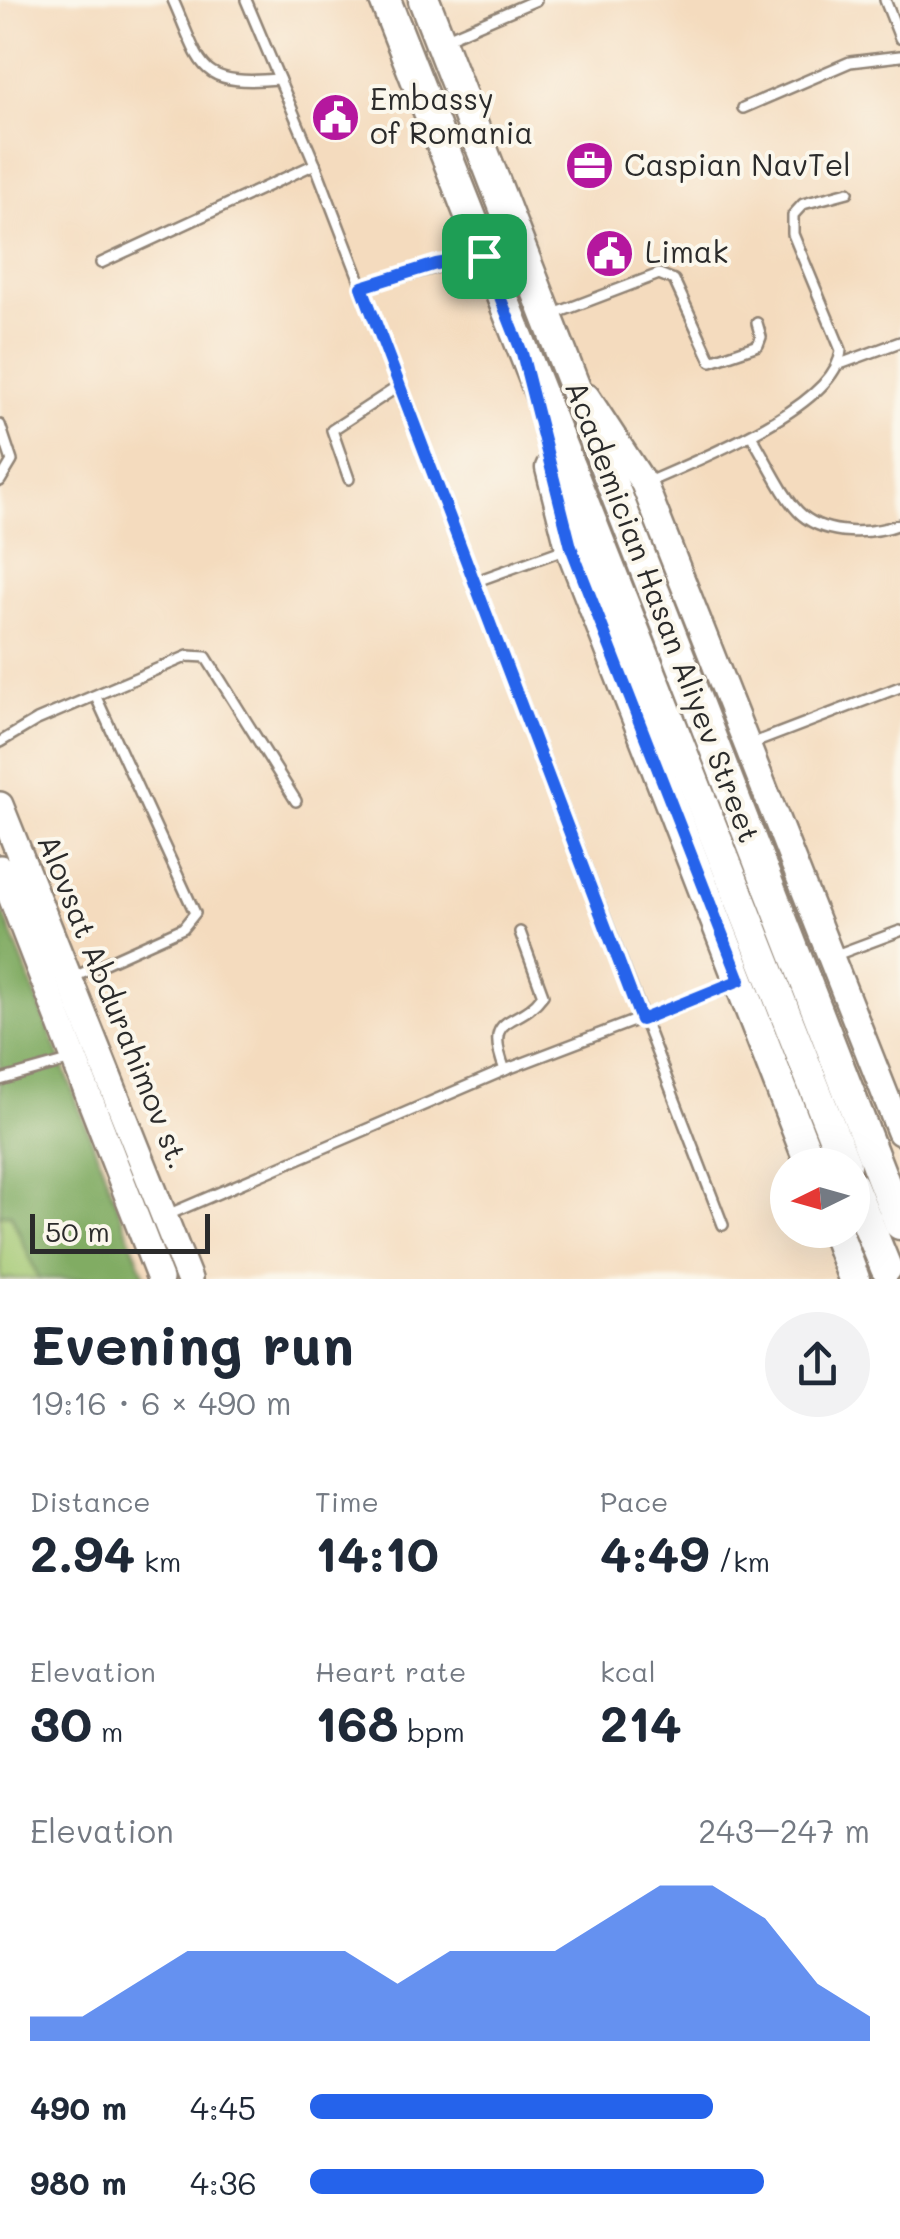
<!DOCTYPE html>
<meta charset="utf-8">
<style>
body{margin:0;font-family:Mali,sans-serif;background:#f2f2f3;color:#1f2937;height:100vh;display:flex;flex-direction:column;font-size:38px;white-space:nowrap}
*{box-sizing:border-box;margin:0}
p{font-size:32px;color:#747a83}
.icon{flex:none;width:55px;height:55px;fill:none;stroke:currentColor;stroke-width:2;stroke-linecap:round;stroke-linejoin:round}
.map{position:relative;height:1279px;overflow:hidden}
.panel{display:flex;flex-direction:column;background:#fff;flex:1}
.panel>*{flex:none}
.needle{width:65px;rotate:265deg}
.tools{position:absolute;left:770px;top:1148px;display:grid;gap:20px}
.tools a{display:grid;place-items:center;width:100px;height:100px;border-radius:50%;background:#fff;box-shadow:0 10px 40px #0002;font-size:50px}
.scale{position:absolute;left:30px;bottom:25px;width:180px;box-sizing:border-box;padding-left:10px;border:5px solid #2b2b2b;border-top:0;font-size:28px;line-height:35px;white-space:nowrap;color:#2b2b2b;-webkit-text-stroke:8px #fbf7ec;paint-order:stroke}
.pin{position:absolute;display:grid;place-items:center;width:85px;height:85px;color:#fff;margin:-42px;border-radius:20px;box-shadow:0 5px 15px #0006}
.round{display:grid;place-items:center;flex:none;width:105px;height:105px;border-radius:52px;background:#f2f2f3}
.overview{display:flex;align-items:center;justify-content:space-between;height:170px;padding:0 30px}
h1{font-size:55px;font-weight:700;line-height:75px}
.figures{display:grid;grid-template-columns:repeat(3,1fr);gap:15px;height:170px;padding:10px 30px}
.figures div{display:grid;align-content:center}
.figures b{font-size:50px;font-weight:700}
.figures small{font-size:28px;font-weight:400}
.figures p{font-size:28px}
.chart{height:280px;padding:20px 30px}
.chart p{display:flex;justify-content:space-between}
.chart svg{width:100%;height:180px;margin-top:10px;fill:#2563eb;opacity:.7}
ul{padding:0 30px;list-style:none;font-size:32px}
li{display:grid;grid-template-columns:160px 120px 1fr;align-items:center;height:75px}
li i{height:25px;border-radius:12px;background:#2563eb}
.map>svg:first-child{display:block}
</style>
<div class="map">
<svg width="900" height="1279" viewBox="0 0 900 1279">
<rect width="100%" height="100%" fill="#fbf7ec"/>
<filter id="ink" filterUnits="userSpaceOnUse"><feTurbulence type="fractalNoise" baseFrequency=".01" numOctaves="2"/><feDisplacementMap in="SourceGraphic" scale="20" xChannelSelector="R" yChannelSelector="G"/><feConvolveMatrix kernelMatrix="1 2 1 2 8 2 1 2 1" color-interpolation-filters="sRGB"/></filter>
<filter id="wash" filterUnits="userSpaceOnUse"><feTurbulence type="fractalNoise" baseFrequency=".0048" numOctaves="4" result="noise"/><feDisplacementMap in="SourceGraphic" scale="40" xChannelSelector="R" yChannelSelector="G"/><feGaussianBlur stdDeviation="2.25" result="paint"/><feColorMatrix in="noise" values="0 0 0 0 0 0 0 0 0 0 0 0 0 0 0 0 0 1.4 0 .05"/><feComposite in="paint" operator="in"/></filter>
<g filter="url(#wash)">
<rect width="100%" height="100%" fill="#f4dbbe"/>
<path fill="#a2c771" stroke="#66794e" stroke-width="2.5" d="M0,1214H11L39,1279H0Z"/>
<path fill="#81ac63" stroke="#566c47" stroke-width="2.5" d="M0,903L146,1279H39L11,1214H0Z"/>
</g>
<g filter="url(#ink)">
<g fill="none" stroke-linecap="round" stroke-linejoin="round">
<defs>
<g id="lane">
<path d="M173,0C203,68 197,86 279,79"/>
<path d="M246,0L315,164L723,1225"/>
<path d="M885,0L900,38"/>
<path d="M447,38L536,0"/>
<path d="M743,108L850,62L900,56"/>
<path d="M101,263L315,164"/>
<path d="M362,287L480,256"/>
<path d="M554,314L659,274L674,280L711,361L758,345L761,337L757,323"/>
<path d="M840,364L900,342"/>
<path d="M0,425L12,461L0,481"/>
<path d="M751,435C764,455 784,500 802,515C827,536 871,535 900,524"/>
<path d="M349,479L332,430L399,386"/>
<path d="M646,483C694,461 837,407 841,350L793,234V215L803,204L848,192"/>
<path d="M474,582L565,549"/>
<path d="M0,742L37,720L188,656L206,657L296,801"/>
<path d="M751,744L900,687"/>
<path d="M833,956L900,931"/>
<path d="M74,977L183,928L195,913L96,697"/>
<path d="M505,1070C482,1010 518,1030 543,995L520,932"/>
<path d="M0,1080L72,1060"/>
<path d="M165,1216L505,1070L733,983"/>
</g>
<g id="secondary">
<path d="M587,397L644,484L900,1132"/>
<path d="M0,805L189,1279"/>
<path d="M0,868L160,1279"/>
</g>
<g id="primary">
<path d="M385,0L845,1165"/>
<path d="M424,0L900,1224"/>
<path d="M551,468L571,547L811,1165"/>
<path d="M852,1185L886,1268"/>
<path d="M836,1230L854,1279"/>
</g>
</defs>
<use href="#lane" stroke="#908374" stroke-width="14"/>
<use href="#secondary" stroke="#908374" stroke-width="30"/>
<use href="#primary" stroke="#908374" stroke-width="35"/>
<use href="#lane" stroke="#fff" stroke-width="9"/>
<use href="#secondary" stroke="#fff" stroke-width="25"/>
<use href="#primary" stroke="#fff" stroke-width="30"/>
</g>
</g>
<g fill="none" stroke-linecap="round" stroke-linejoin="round" filter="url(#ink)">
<defs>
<path id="route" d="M484,256L522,353L571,547L740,980L641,1020L362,287L436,264Z"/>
</defs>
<use href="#route" stroke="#fff" stroke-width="20"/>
<use href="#route" stroke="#2563eb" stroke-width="12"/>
</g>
<defs>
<symbol id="civic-disc" viewBox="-11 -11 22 22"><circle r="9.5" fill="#b5179e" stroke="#fbf7ec"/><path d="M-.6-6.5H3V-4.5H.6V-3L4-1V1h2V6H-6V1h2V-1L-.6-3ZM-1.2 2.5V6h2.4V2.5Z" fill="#fff"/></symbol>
<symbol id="office-disc" viewBox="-11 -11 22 22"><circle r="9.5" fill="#b5179e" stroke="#fbf7ec"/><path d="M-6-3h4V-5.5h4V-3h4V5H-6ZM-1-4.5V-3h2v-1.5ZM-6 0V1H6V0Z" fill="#fff"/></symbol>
</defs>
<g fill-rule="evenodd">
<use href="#civic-disc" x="308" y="90" width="55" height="55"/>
<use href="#office-disc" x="562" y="138" width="55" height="55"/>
<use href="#civic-disc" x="582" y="226" width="55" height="55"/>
</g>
<g text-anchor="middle" stroke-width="8" stroke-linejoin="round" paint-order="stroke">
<g font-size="30" fill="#2b2b2b" stroke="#fbf7ec" text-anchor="start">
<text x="370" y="110">Embassy<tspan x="370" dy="34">of Romania</tspan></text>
<text x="624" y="176">Caspian NavTel</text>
<text x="645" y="263">Limak</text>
</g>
<g font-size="30" fill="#2b2b2b" stroke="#fbf7ec">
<text transform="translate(662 612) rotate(69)" y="10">Academician Hasan Aliyev Street</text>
<text transform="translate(113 1002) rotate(68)" y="10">Alovsat Abdurahimov st.</text>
</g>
</g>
</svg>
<div class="tools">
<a><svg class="needle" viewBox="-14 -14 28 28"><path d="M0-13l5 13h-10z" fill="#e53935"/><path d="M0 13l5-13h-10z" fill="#747a83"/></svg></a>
</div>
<div class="scale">50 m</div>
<div class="pin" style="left:484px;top:256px;background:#1e9e55"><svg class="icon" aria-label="arrive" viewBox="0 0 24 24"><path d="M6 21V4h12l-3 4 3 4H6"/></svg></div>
</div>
<section class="panel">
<div class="overview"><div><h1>Evening run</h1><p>19:16 · 6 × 490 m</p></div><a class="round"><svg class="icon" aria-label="share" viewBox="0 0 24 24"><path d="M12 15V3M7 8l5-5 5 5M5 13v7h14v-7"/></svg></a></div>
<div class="figures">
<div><p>Distance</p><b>2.94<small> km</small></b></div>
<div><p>Time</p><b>14:10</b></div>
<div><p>Pace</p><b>4:49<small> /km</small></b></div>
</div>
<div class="figures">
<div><p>Elevation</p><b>30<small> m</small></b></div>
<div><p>Heart rate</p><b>168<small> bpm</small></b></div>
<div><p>kcal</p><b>214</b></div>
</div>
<div class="chart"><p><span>Elevation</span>243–247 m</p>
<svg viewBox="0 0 160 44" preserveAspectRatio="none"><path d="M0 44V38L10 38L20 30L30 22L40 22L50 22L60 22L70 30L80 22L90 22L100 22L110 14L120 6L130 6L140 14L150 30L160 38V44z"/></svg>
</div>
<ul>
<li><b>490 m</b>4:45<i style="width:72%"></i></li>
<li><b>980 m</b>4:36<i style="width:81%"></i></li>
</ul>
</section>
